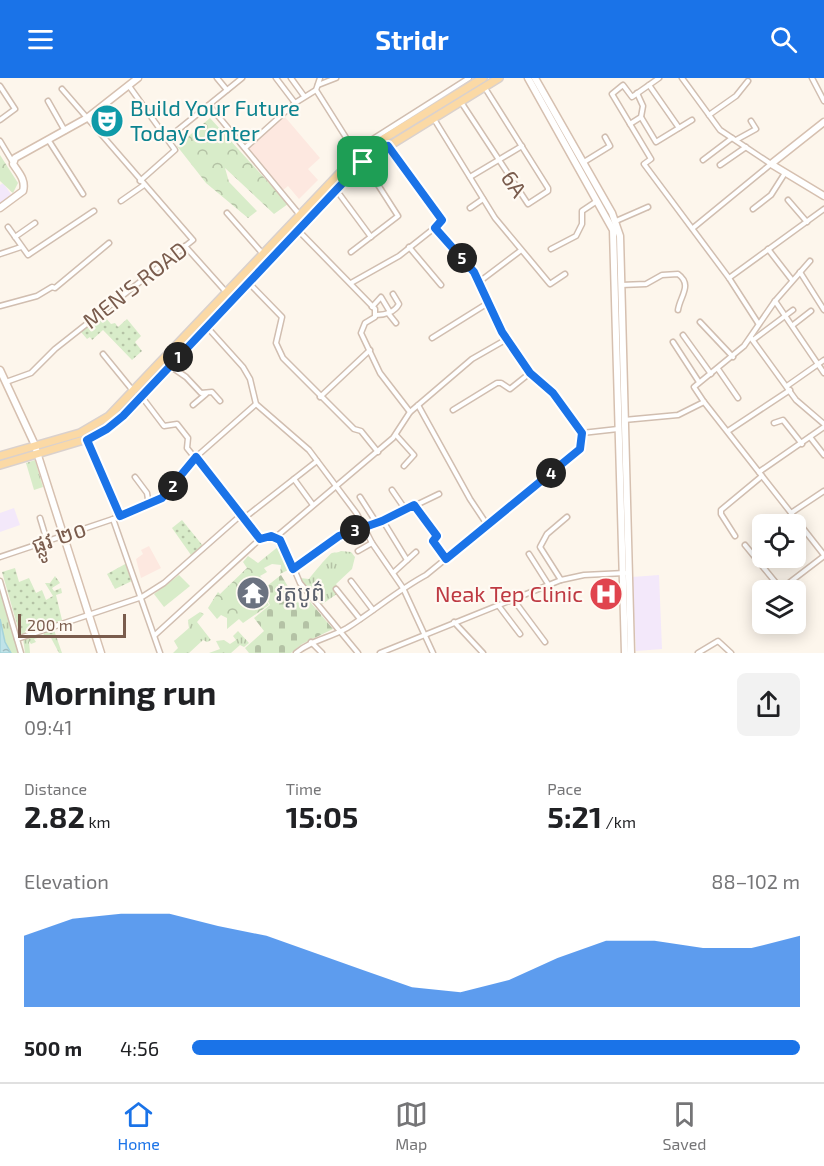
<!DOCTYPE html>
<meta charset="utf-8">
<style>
body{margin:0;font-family:"Exo 2","Noto Sans Khmer",sans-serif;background:#f2f2f2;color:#202124;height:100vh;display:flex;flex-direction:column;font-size:22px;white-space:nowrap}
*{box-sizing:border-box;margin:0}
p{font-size:20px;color:#757577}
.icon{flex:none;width:33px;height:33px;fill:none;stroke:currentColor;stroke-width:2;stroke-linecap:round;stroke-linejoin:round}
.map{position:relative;height:575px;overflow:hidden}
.side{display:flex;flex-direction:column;background:#fff;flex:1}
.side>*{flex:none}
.controls{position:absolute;left:752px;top:436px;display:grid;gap:12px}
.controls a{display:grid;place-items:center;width:54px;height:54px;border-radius:9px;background:#fff;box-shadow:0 3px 15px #0003;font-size:30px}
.scale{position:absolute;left:18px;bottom:15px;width:108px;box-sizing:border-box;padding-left:6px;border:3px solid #7a5c4d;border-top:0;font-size:16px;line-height:21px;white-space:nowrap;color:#7a5c4d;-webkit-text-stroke:4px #fffaf3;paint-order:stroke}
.pin{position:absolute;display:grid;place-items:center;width:51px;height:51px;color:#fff;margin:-26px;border-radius:12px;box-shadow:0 3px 9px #0006}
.km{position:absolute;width:30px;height:30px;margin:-15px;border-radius:50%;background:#222;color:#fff;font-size:16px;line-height:30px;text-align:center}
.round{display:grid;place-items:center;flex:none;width:63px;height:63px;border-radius:9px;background:#f2f2f2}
.head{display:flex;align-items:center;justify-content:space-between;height:102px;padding:0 24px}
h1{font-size:33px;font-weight:700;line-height:45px}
.stats{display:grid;grid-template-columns:repeat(3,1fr);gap:9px;height:102px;padding:6px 24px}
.stats div{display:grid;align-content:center}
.stats b{font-size:30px;font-weight:700}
.stats small{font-size:16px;font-weight:400}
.stats p{font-size:16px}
.chart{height:168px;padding:12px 24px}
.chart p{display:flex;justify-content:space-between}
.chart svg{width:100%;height:108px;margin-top:6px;fill:#1a73e8;opacity:.7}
ul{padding:0 24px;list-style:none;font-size:20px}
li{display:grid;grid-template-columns:96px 72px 1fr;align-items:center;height:45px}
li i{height:15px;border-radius:8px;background:#1a73e8}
header{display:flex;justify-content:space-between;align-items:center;height:78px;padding:0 24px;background:#1a73e8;color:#fff;font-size:27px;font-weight:700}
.dock{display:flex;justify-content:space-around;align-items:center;height:84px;border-top:2px solid #e0e0e0;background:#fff;font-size:16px;color:#757577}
.dock a{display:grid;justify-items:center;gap:3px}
.dock .selected{color:#1a73e8}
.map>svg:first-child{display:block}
</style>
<header><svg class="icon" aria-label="menu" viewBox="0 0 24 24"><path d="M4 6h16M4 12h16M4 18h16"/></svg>Stridr<svg class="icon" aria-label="search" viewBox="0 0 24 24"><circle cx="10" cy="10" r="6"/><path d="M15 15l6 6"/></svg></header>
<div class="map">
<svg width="824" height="575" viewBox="0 0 824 575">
<defs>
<pattern id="grass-tufts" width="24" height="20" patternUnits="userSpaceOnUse" patternTransform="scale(1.5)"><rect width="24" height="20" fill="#d8ecc9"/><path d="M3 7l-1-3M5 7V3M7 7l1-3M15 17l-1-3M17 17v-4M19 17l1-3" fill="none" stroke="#b4c2a5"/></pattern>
<pattern id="forest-crowns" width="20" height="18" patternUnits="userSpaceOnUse" patternTransform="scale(1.5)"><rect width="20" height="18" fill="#d8ecc9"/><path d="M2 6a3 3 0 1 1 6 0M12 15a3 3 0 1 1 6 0" fill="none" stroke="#b4c2a5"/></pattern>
<pattern id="cemetery-stones" width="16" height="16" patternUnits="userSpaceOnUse" patternTransform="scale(1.5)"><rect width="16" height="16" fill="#d8ecc9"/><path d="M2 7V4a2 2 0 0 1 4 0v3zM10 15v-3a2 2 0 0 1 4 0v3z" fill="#b4c2a5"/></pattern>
<pattern id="garden-dots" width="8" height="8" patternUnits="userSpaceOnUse" patternTransform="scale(1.5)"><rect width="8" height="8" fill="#d8ecc9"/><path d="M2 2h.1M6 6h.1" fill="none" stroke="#b4c2a5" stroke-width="1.8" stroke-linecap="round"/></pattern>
<pattern id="water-ripples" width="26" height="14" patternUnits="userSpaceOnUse" patternTransform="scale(1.5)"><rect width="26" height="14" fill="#bfe3e8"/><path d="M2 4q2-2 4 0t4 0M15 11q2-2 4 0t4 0" fill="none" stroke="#a0bbbe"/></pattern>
</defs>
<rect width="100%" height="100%" fill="#fdf6ec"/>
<g fill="#fde8e0">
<path d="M285,39L320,80L308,91L318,102L299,121L288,108L282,113L246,70Z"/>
<path d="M149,468L161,490L141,500L136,481L143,476L141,472Z"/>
</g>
<g fill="#f3e8fa">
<path d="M3,105L13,119L0,128V107Z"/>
<path d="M14,430L20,447L0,454V435Z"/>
<path d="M659,497L662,571L636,573L632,499Z"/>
</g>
<g fill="url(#grass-tufts)">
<path d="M35,382L43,409L34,412L26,385Z"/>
<path d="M341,473L351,474L355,479L352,491L336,506L341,513L321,527L300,500L309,501C311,498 330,475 332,475C335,474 338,475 341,473Z"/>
<path d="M0,513L19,575H11L5,564L0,541Z"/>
<path d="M200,534L204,536L197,544L211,562L207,564L203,562L189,575H173L178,570L174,563L189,550L188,542Z"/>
<path d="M238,553L249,565L244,569L240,567L231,575H209L220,571L216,563L224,562L230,566L236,562L233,558Z"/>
<path d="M37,555L41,559L34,561L36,564L31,566L29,563L30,575H25L23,560Z"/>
</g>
<g fill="url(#forest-crowns)">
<path d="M210,40L288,126L274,136L225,90L229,104L257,133L248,140L206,105L177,68Z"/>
<path d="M0,77L18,105L13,115L0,103Z"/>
<path d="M279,468L283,471L292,490L280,496L281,487L272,486L264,490L267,494L260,498L266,505L257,506L269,527L243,545L239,541L227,551V540L221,537L217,541L208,530L218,514L220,516L247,490L243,484L248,478L258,485Z"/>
</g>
<path fill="url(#cemetery-stones)" d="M281,497L298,525L306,519L333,551L302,566L291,575H249L245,570L264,553L254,540L270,527L262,512Z"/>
<g fill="url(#garden-dots)">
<path d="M110,229L116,235L105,239L111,246L115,245L118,249L127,241L141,258L135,264L142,273L132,282L103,252L92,262L90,259L87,261L81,254Z"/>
<path d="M182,442L203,468L191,477L172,450Z"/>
<path d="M127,485L134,502L115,511L107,496Z"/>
<path d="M15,490L19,504L29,500L36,515L42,512L46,522L53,518L45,505H50L55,498L60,505L52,510L54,513L61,510L62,515L56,517L62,542L20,557L2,494Z"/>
<path d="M46,551L54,552L62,575H59L50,558H43Z"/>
</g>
<path fill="#d8ecc9" d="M179,497L190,508L164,529L154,516Z"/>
<path fill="url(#water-ripples)" stroke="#a5d3da" stroke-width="1.5" d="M0,541L5,564L11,575H0Z"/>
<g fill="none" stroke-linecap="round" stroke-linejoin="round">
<defs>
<g id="street">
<path d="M217,0L227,12"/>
<path d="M276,0L295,25"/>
<path d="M291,0L304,18"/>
<path d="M659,0L632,19L623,7L612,16L651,81L644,86L729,200L758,245"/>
<path d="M682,0L720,52L771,86L693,150"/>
<path d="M812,0L824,23"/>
<path d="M318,7L336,0"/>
<path d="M649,7L679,50"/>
<path d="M0,8L15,31L0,42"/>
<path d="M129,8L175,72L140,103"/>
<path d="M316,12L357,77"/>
<path d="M48,23L65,53"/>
<path d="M461,24L528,126L548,113V110L485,10"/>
<path d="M209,27L299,136"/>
<path d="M709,37L736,18L748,3"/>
<path d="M641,39L656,64L692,42"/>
<path d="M434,41L495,140L550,206L565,196"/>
<path d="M630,46L641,39L643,28L637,15"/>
<path d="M168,60L242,0"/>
<path d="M736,62L756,51L751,43"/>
<path d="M0,63L12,83"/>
<path d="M49,63L83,116"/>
<path d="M245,70L295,25L316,12L320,0"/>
<path d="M354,73L469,0"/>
<path d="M703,82L732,60"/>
<path d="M584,84L610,68L605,59"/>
<path d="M720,87L746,69"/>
<path d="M470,99L522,68"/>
<path d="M340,117L371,159"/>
<path d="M788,122L807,144"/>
<path d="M121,123L144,107"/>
<path d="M470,130L483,121"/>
<path d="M753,131L771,117L785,95"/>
<path d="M227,135L263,176"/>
<path d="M616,143L648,129"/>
<path d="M292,146L375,231V239L365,245L361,255L380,295L410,334"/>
<path d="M8,149L28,177L94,133"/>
<path d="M15,159L35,145"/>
<path d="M185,168L227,215"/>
<path d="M409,169L441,207"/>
<path d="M551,171L576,158L582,146V133L597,123"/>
<path d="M768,171L792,202"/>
<path d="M351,174L398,138L364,85"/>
<path d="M0,176L21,169"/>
<path d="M810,183L775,223L744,268L694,309L704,324L824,477"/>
<path d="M800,194L824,232"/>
<path d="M729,200L824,131"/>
<path d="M479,204L520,173"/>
<path d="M249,205L282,239L276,265L283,280L354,351L361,353L378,374"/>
<path d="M351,205L399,178L442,144L389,68"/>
<path d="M621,207L646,206L662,197L678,196C693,207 680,218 678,232"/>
<path d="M775,223L824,295"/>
<path d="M0,228L37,218L52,209L55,210L109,165"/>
<path d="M372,229L381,219L390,234"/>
<path d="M388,235L396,245"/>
<path d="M376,237C385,237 395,234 399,226L393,216"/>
<path d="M700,244L733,279"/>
<path d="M793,247L811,233"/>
<path d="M207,249L243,289L250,301L256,326L309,372L357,436L372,465L403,510L433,575"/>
<path d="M683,257L711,296"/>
<path d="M432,260L488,225"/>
<path d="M751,260L796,322L824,346"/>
<path d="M753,262L793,232"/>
<path d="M673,264L699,304"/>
<path d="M103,276L134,314"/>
<path d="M170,288L186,299L201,315L212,314L220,323"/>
<path d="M718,291L738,320"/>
<path d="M6,304L31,295L55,271L193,162L62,11"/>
<path d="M787,308L824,282"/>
<path d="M142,319L164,348L177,346L188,360L187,370L260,461"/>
<path d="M320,319L370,272"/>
<path d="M193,327L206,316"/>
<path d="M418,327L470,421L488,448"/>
<path d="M453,332L497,305H501L510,311L530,295"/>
<path d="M624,342L678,337L704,324"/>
<path d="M774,345L783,342L802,366"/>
<path d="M728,353L790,312"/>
<path d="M582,355L618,351"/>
<path d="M396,357L414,377L404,388"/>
<path d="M810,359L824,377"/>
<path d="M87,361L120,438"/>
<path d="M759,394L824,349"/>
<path d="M135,399L147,415L149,427"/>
<path d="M294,401L313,427"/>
<path d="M392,412L405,431"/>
<path d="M360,419L376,444"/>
<path d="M414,427L437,458L433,463L446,481"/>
<path d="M791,435L824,413"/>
<path d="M40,440L47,463"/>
<path d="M113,441L160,575"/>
<path d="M243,441L317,383"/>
<path d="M383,443L407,482"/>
<path d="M735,458L721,436V432L762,398"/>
<path d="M276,459L393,360L410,334L472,281L507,261"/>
<path d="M276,459L283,465L300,505L358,575"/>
<path d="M745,467L781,511L824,478"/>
<path d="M358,473L372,465"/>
<path d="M529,476L548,506"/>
<path d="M0,479L113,441L162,420L196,379L256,326"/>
<path d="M293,491L339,458L383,443L439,416"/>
<path d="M393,495L416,474"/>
<path d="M561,502L540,469L547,456L567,439"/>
<path d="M0,503L21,575"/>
<path d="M351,503L373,532"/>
<path d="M336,511L360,541"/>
<path d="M513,521L545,564"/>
<path d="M498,527L520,556"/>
<path d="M454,544L483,575"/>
<path d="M155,557L260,461L267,458L276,459"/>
<path d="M17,561L142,519L164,505L241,437"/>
<path d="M311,564L322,575"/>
<path d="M296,575C311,562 330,560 347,550C374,533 398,512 426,497L580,371L582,355L553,315L530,295L502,254L474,194L435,150"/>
<path d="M380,575L561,502L584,497L625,495"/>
<path d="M698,575L718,563L731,575"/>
</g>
<g id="secondary">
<path d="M528,0L613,152L625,575"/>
<path d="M535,0L612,135L620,158L631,575"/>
<path d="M824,44L771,86L824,118"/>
<path d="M0,130L23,113C26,102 19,95 13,86L15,80L87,40L138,0"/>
<path d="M0,292L34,365L101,575"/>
</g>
<g id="primary">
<path d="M0,378L80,355L109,338L357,77L483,0"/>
<path d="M0,387L87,361L115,345L363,84L499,0"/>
</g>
</defs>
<use href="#street" stroke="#d1beb0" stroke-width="7"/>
<use href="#secondary" stroke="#d6c0b0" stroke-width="9"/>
<use href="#primary" stroke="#dad1cd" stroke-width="10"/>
<use href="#street" stroke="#fff" stroke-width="4"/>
<use href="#secondary" stroke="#fff" stroke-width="6"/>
<use href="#primary" stroke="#fbd9a5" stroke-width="7"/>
</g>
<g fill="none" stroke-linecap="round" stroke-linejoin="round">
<defs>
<path id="route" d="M388,68L442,142L435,150L474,194L502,254L530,295L553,315L582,355L580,371L446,481L433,463L437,458L414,427L382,443L339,458L293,491L280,462L271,458L260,461L196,379L162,420L120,438L87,362L107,351L123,338L355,92Z"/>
</defs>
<use href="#route" stroke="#fff" stroke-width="12"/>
<use href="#route" stroke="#1a73e8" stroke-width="8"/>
</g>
<defs>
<symbol id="theatre-disc" viewBox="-11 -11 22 22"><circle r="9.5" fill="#0f9aa8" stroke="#fffaf3"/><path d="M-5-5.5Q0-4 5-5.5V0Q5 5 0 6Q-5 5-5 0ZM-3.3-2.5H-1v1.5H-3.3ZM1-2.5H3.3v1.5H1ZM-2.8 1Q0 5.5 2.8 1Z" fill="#fff"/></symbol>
<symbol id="temple-disc" viewBox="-11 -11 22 22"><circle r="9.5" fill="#6b7280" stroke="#fffaf3"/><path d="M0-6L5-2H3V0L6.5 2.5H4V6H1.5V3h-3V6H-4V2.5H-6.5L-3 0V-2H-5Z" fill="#fff"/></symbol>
<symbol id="hospital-disc" viewBox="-11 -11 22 22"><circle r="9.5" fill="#e0444e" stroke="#fffaf3"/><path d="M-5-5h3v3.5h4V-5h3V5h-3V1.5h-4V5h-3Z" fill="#fff"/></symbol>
</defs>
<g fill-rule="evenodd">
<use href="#theatre-disc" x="88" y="24" width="38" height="38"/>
<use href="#temple-disc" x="234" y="496" width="38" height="38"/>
<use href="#hospital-disc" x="587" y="497" width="38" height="38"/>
</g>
<g text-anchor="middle" stroke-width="4.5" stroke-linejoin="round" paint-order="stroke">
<g font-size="22" fill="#0d838f" stroke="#fffaf3" text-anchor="start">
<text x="130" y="38">Build Your Future<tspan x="130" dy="25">Today Center</tspan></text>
</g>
<g font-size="22" fill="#7a5c4d" stroke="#fffaf3">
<text transform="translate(514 106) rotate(56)" y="8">6A</text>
<text transform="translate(135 207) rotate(-38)" y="8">MEN'S ROAD</text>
<text transform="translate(59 459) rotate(-19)" y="8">ផ្លូវ ២០</text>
</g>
<g font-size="22" fill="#5b616d" stroke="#fffaf3" text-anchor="start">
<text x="276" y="523">វត្តបូព៌</text>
</g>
<g font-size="22" fill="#be3a42" stroke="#fffaf3" text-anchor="end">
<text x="583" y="524">Neak Tep Clinic</text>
</g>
</g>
</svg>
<div class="controls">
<a><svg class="icon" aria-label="locate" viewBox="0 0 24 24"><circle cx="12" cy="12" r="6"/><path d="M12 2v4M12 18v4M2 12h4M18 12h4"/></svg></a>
<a><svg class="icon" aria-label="layers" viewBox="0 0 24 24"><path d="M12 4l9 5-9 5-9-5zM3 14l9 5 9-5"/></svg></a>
</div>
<div class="scale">200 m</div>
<div class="pin" style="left:363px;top:84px;background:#1e9e55"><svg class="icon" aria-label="arrive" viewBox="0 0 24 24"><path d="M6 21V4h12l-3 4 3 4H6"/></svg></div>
<b class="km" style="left:178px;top:279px">1</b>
<b class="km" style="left:173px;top:408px">2</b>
<b class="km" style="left:355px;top:452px">3</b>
<b class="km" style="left:551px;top:395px">4</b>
<b class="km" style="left:462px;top:180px">5</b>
</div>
<section class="side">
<div class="head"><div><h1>Morning run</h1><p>09:41</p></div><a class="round"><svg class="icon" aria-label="share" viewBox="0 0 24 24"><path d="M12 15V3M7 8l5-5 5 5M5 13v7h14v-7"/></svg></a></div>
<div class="stats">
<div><p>Distance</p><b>2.82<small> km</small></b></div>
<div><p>Time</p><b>15:05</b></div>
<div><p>Pace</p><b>5:21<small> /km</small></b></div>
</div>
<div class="chart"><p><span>Elevation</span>88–102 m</p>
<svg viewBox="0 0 160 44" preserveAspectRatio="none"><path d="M0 44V15L10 8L20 6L30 6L40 11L50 15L60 22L70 29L80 36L90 38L100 33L110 24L120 17L130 17L140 20L150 20L160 15V44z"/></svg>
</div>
<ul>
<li><b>500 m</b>4:56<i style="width:100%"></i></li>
</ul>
</section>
<nav class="dock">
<a class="selected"><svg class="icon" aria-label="home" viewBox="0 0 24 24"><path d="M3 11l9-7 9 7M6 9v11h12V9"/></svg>Home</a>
<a><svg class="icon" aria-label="map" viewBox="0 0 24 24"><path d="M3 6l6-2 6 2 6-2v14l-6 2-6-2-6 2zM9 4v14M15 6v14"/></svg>Map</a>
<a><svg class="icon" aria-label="saved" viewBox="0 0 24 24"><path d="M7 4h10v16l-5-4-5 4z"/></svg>Saved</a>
</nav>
